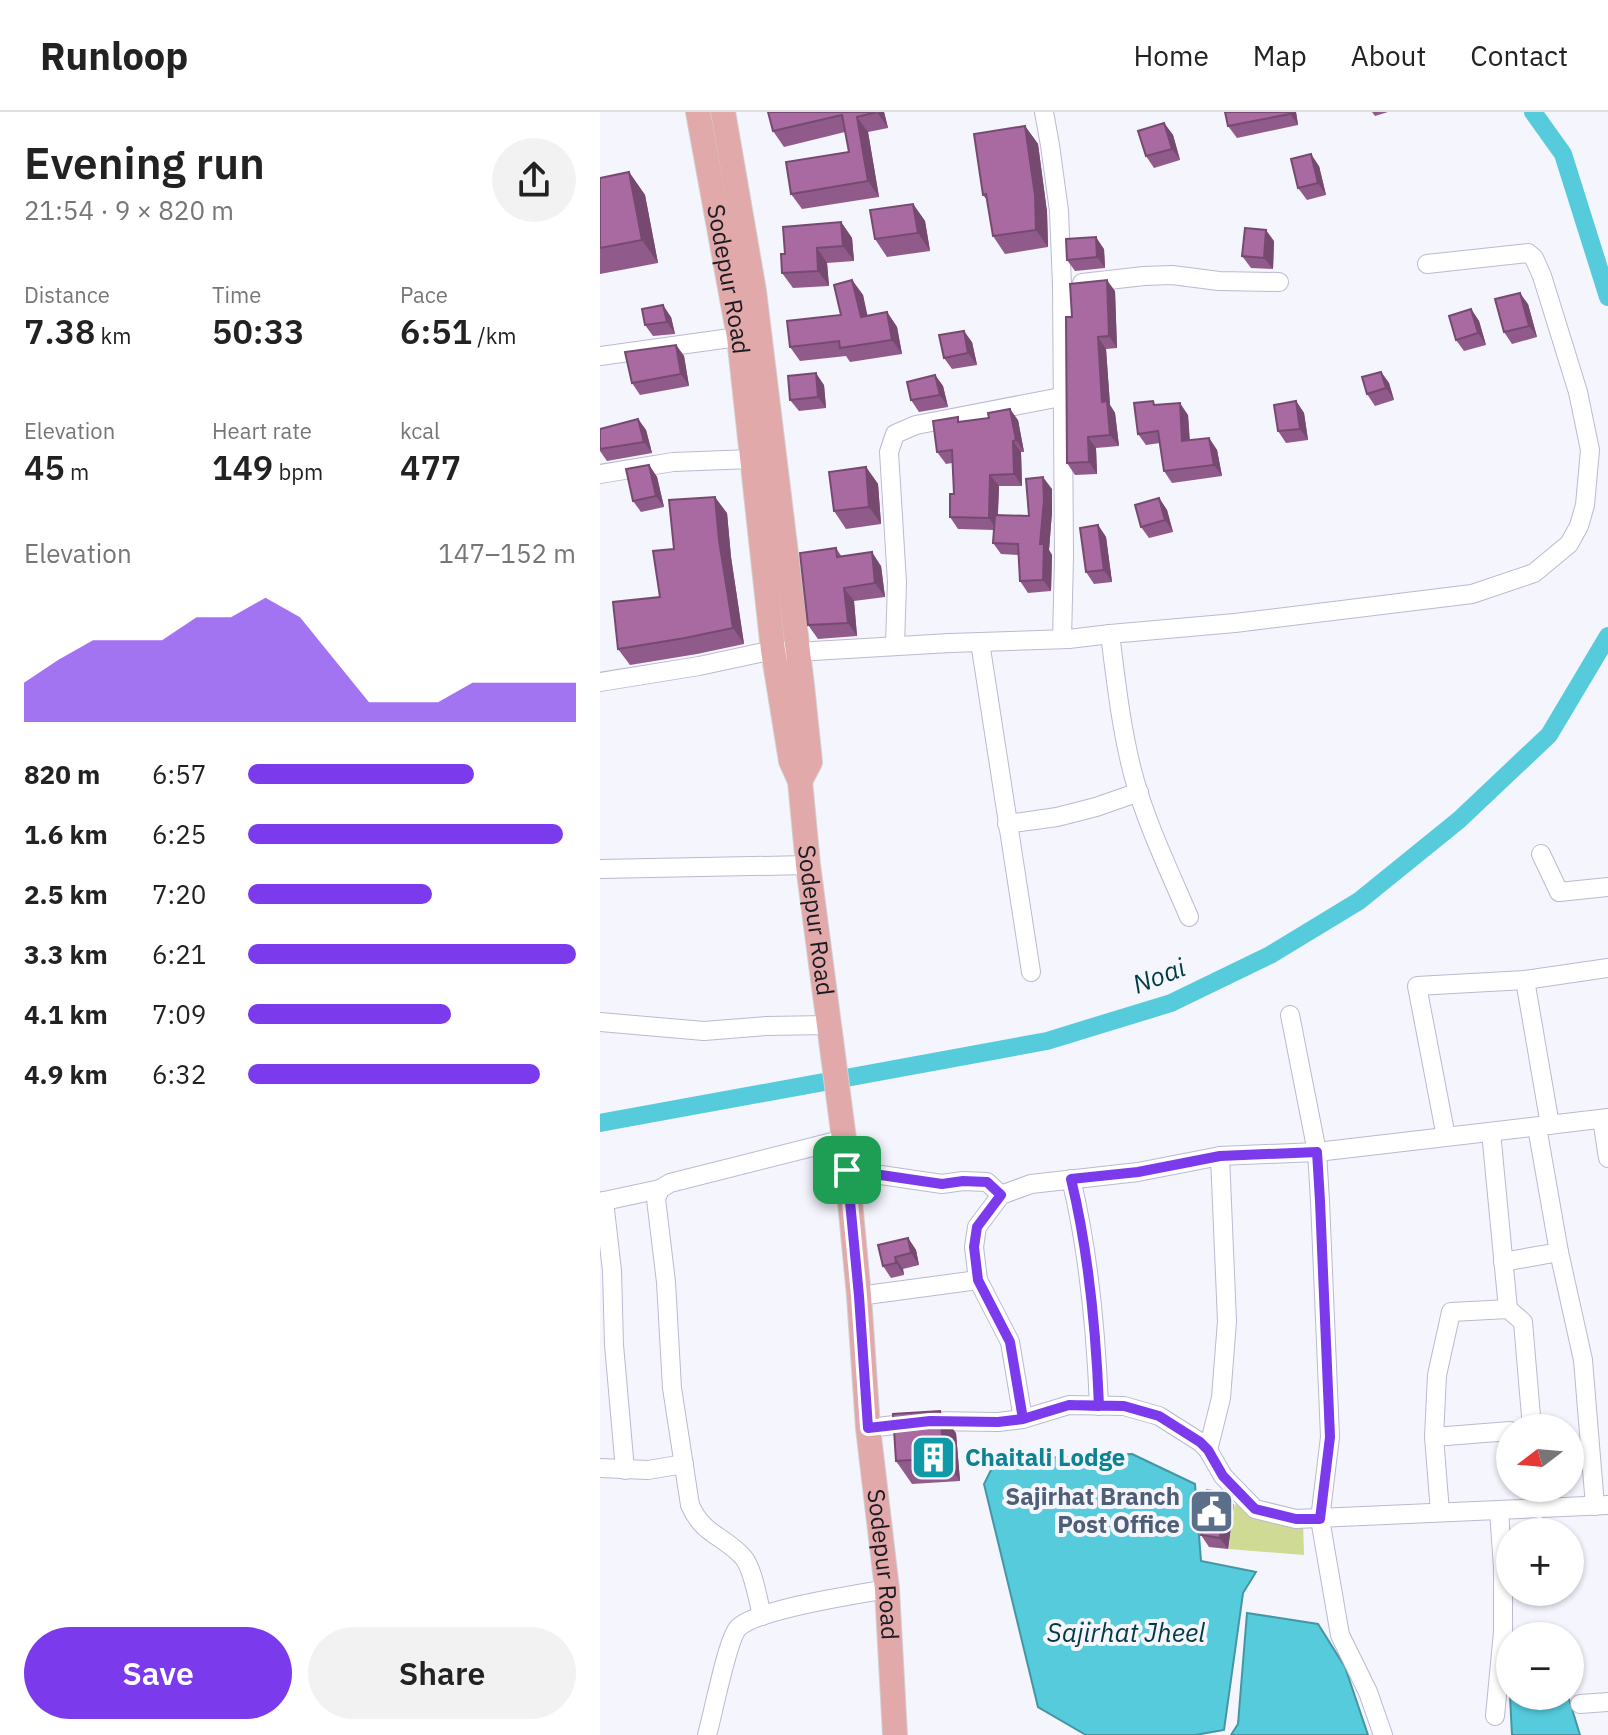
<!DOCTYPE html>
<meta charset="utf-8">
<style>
body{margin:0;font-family:"IBM Plex Sans",sans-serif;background:#f2f2f2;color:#222;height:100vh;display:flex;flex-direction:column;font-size:30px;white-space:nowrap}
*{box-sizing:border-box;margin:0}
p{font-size:26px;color:#767676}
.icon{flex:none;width:44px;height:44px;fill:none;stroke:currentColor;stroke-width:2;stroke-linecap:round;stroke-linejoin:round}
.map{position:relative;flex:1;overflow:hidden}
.side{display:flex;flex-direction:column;background:#fff;width:600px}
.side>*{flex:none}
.needle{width:52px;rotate:254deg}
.fabs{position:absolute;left:896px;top:1302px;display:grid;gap:16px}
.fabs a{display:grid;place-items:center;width:88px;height:88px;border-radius:50%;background:#fff;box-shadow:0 2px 6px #0004;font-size:40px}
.pin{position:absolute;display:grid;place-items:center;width:68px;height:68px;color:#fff;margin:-34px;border-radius:16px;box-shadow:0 4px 12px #0006}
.round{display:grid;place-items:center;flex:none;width:84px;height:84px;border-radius:42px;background:#f2f2f2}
.overview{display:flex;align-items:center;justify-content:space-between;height:136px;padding:0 24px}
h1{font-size:44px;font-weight:600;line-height:60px}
.metrics{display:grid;grid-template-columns:repeat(3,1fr);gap:12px;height:136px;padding:8px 24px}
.metrics div{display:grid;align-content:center}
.metrics b{font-size:34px;font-weight:600}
.metrics small{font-size:22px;font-weight:400}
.metrics p{font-size:22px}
.chart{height:224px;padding:16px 24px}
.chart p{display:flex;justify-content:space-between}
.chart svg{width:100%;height:144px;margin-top:8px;fill:#7c3aed;opacity:.7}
.action{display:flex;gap:16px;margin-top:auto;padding:16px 24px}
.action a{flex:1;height:92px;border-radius:48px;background:#7c3aed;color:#fff;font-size:32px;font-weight:600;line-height:92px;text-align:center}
.action a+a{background:#f2f2f2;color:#222}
ul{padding:0 24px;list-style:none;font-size:26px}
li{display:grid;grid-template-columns:128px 96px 1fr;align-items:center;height:60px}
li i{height:20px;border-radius:10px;background:#7c3aed}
header{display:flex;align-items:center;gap:48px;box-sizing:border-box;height:112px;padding:0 40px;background:#fff;border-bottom:2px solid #e0e0e0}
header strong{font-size:38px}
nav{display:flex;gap:44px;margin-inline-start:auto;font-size:28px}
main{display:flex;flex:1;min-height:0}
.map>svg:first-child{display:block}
</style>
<header>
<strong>Runloop</strong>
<nav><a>Home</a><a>Map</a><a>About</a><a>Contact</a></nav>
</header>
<main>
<section class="side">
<div class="overview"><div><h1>Evening run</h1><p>21:54 · 9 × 820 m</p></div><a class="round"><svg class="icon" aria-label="share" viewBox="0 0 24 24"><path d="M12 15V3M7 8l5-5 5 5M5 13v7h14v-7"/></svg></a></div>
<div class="metrics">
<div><p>Distance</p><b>7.38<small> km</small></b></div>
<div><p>Time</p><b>50:33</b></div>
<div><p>Pace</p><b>6:51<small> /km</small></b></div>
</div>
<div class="metrics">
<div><p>Elevation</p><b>45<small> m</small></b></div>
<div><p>Heart rate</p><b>149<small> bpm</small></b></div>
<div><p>kcal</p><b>477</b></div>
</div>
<div class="chart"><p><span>Elevation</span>147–152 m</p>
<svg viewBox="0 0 160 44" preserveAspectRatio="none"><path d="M0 44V32L10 25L20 19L30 19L40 19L50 12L60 12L70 6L80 12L90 25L100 38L110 38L120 38L130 32L140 32L150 32L160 32V44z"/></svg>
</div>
<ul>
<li><b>820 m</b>6:57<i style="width:69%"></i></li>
<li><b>1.6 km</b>6:25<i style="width:96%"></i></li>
<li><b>2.5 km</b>7:20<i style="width:56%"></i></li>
<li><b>3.3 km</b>6:21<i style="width:100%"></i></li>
<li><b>4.1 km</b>7:09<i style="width:62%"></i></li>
<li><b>4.9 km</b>6:32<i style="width:89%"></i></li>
</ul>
<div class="action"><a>Save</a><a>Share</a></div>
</section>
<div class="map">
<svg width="1008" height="1623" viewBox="0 0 1008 1623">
<rect width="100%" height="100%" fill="#f5f5fe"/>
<path fill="#cfda95" d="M635,1392L673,1405L703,1409L704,1443L628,1437Z"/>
<g fill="#56cbdc" stroke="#4596a4" stroke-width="2">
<path d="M532,1342L595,1372L601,1449L656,1460L643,1481L624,1618L595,1623H486L438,1595L384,1372L396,1348Z"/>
<path d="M647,1501L718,1512L745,1555L768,1623H631L638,1612Z"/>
<path d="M910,1584H968L980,1623H912Z"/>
</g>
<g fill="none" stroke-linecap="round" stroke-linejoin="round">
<g stroke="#56cbdc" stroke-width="18">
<path d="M933,0L963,42L1008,185"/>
<path d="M0,1011L447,929L571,891L670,843L759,789L859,708L949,623L1008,524"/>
</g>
<defs>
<g id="minor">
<path d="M444,0L450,33L459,99L462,173L464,444L462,527"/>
<path d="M482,171L544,164L572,163L619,169L679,170"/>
<path d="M0,244L152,223"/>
<path d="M0,362L73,350L152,347"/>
<path d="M510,522C516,569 521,616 533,662C546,711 569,758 589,805"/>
<path d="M380,530L431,860"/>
<path d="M295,534L297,470L289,340L295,322L316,313L461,285"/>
<path d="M0,570L99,554L173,538L196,540L350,531L469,527L510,522L635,511L872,482L934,461L969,432L979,414L985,393L990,338L978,280L942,164L934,146L928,141L827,152"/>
<path d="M407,712L457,705L496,695L539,680"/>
<path d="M941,742L959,780L1008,775"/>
<path d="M0,757L208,753"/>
<path d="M925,868L950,1013"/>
<path d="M690,903L717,1040L720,1089L730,1325L720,1407L740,1523L768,1580L783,1623"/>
<path d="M0,910L104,919L166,914L228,913"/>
<path d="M1002,1007L1008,1046"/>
<path d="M937,1015L959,1140L983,1248L995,1394"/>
<path d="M891,1020L908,1197"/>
<path d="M846,1025L817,874L925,868L1008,856"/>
<path d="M620,1044L717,1040L1008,1006"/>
<path d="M247,1058L342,1072L363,1069L387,1070L401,1083"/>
<path d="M471,1067C489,1141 496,1218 499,1294"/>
<path d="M4,1089L12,1159L14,1233L25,1358"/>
<path d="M0,1090L60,1077"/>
<path d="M903,1150L959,1140"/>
<path d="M378,1168L374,1135L377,1115L401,1083L431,1072L538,1060L620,1044L627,1209L621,1286L608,1338"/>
<path d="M259,1184L378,1168L410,1230L423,1307"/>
<path d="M268,1316L330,1309L398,1310L423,1307L469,1293L524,1294L559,1304L600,1330L608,1338L623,1364L655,1397L696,1407L1008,1393"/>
<path d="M834,1325L910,1319"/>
<path d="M0,1356L48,1358L84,1352"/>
<path d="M937,1376L939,1397"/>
<path d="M840,1400L834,1325L837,1263L851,1200L908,1197L923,1210L932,1316"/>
<path d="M162,1504C158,1488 153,1456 143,1445C123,1423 103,1423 90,1393L72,1276L66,1170L56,1087L60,1077L70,1071L244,1027"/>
<path d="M980,1592L1008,1590"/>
<path d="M895,1604L903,1520V1455L899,1399"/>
<path d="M107,1623C113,1603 127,1528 138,1516C157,1497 258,1482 287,1477"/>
</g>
<g id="major">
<path id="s1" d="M98,0L139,225L173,538L191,649L200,669L208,753L244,1027L259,1184L268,1316L287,1477L295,1623"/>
<path d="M123,0L154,179L202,573L210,650L200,669"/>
</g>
</defs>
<use href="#minor" stroke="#bbb9d0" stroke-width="20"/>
<use href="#major" stroke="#d2d1d3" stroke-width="26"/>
<use href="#minor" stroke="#fff" stroke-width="18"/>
<use href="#major" stroke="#e2a9aa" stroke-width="24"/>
</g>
<g fill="#905b8a">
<path d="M168,0H284L288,16L268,20L279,85L202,97L191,82L249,40L245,20L184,35L173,19Z"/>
<path d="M625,0H696L698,13L637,26L628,14Z"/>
<path d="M772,0H788L775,4Z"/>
<path d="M564,11L573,23L580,48L554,56L546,44Z"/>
<path d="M425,14L438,32L447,100L448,135L405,142L393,124L387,88L383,83Z"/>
<path d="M719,54L726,83L707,88L698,76Z"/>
<path d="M29,60L45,83L58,151L0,162V66Z"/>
<path d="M313,92L325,109L330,139L287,145L275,127Z"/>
<path d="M241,110L252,126L254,149L227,151L229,174L193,176L182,161L185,142Z"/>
<path d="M674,129L673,157L651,156L642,144Z"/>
<path d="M504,137L505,156L475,159L467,148Z"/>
<path d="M252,168L263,183L267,204L287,200L297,215L302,242L250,250L246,244L200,249L190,235L241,203Z"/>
<path d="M515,179L517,236L506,237L510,293L515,301L519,334L496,336L497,362L475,363L467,351L472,205Z"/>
<path d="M928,192L937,225L912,232L904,220Z"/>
<path d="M871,197L879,209L886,233L864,239L856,228Z"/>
<path d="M71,205L75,222L53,224L45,213Z"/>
<path d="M372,230L377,253L352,257L344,246Z"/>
<path d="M76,233L84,244L89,274L40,283L32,271Z"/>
<path d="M781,260L789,271L794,288L775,294L767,282Z"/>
<path d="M335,263L343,274L348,295L319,300L311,288Z"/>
<path d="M224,273L226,296L199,299L190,288Z"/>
<path d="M696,289L704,301L708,328L686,331L678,319Z"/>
<path d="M556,293L588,303L590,328L609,326L617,338L622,364L572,371L564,359L560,331L546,333L538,322Z"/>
<path d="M38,307L46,318L52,341L7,349L0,339V317Z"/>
<path d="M418,308L424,340H421L422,374H399L398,403L429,404L452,377V400L449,438L452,443L451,479L428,481L420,469L419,443L401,442L393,431L394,418L358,417L350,405L354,382L352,351L346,352L337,340L361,310Z"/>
<path d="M49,353L57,365L64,395L41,400L33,389Z"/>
<path d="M266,355L278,372L281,412L246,417L234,399Z"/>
<path d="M559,386L567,398L573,420L549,426L541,415Z"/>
<path d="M127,401L131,445L144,532L97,542L30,553L18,537L60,485L74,437Z"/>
<path d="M498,413L506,425L512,470L494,472L486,460Z"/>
<path d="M236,436L242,445L281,454L285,485L254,489L257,524L218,527L208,513Z"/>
<path d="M308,1126L316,1138L319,1153L303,1157L304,1163L291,1166L283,1154Z"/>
<path d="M356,1321L360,1369L312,1372L296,1349Z"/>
<path d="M626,1381L634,1393L628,1437L609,1435L601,1423Z"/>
</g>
<g fill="#764a70">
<path d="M277,0H284L288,16Z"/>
<path d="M690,0H696L698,13L690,2Z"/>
<path d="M257,5L268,20L279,85L268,69Z"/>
<path d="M564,11L573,23L580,48L572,37Z"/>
<path d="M425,14L438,32L447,100L448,135L436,118Z"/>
<path d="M711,42L719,54L726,83L718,71Z"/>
<path d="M29,60L45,83L58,151L42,128Z"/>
<path d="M313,92L325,109L330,139L318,121Z"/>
<path d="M241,110L252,126L254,149L243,134Z"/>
<path d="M666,118L674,129L673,157L664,146Z"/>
<path d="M496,125L504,137L505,156L497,145Z"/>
<path d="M217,136L227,151L229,174L218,159Z"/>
<path d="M252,168L263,183L271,219L261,205Z"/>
<path d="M507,168L515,179L517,236L509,224Z"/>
<path d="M920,181L928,192L937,225L929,214Z"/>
<path d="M63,193L71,205L75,222L67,210Z"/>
<path d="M871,197L879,209L886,233L878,221Z"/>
<path d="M287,200L297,215L302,242L292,228Z"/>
<path d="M364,219L372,230L377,253L368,241Z"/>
<path d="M498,225L506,237L510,293L515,301L519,334L510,323L502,290Z"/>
<path d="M76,233L84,244L89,274L81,262Z"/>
<path d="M781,260L789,271L794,288L786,276Z"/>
<path d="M216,261L224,273L226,296L218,285Z"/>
<path d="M335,263L343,274L348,295L340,283Z"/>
<path d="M696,289L704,301L708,328L700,317Z"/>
<path d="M580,291L588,303L590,341L582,329Z"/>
<path d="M410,297L418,308L424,340L416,328Z"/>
<path d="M38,307L46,318L52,341L44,330Z"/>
<path d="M488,325L496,336L497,362L489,350Z"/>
<path d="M609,326L617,338L622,364L614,353Z"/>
<path d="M413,329L421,340L422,374L414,362Z"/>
<path d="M49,353L57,365L64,395L56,384Z"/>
<path d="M266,355L278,372L281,412L269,395Z"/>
<path d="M390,363L399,374L397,418L389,406Z"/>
<path d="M443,365L452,377V400L449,438L452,443L451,479L443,468L440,432Z"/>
<path d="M115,385L127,401L131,445L144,532L133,516L119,428Z"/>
<path d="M559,386L567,398L573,420L565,408Z"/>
<path d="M498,413L506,425L512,470L504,458Z"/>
<path d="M272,440L281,454L285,485L275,471Z"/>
<path d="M244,476L254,489L257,524L248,511Z"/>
<path d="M308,1126L316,1138L319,1153L311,1141Z"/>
<path d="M295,1145L303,1157L304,1163L296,1151Z"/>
<path d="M340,1299L356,1321L360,1369L344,1346Z"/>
<path d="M626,1381L634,1393L628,1437L620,1426Z"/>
</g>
<g fill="#a86aa0" stroke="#764a70" stroke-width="2">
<path d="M168,0H277L257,5L268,69L191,82L186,50L249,40L242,3L173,19Z"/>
<path d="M625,0H690V2L628,14Z"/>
<path d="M564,11L572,37L546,44L538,19Z"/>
<path d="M425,14L435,83L436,118L393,124L386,82L383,83L374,22Z"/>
<path d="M711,42L718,71L698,76L691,47Z"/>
<path d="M29,60L42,128L0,136V66Z"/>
<path d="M313,92L318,121L275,127L270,98Z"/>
<path d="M241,110L243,134L217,136L218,159L182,161L181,142H185L183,115Z"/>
<path d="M645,116L666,118L664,146L642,144Z"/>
<path d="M496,125L497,145L467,148L466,127Z"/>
<path d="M252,168L261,205L287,200L292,228L240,236L239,229L190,235L187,209L241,203L234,173Z"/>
<path d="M507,168L509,224L498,225L502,290L507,289L510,323L488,325L489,350L467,351L466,205H472L470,172Z"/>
<path d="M920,181L929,214L904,220L895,187Z"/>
<path d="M63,193L67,210L45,213L42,197Z"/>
<path d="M871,197L878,221L856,228L849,204Z"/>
<path d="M364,219L368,241L344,246L339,223Z"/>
<path d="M76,233L81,262L32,271L25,240Z"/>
<path d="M781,260L786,276L767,282L762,265Z"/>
<path d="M216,261L218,285L190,288L188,264Z"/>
<path d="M335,263L340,283L311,288L307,270Z"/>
<path d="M553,289L554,293L580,291L582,329L609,326L614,353L564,359L558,319L538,322L534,291Z"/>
<path d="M696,289L700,317L678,319L674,293Z"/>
<path d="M410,297L416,328L413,329L414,362L390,363L389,406L350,405V382H354L352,338L337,340L333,309L358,305V310L389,306L388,301Z"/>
<path d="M38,307L44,330L0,337V317Z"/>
<path d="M49,353L56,384L33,389L26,357Z"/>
<path d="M266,355L269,395L234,399L229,360Z"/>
<path d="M443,365L444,388L440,432H444L443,468L420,469L418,432L393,431L395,403L429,404L426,367Z"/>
<path d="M115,385L119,428L133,516L85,526L18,537L13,490L60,485L53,439L74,437L69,388Z"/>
<path d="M559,386L565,408L541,415L535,393Z"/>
<path d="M498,413L504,458L486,460L480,416Z"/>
<path d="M236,436L237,445L272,440L275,471L244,476L248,511L208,513L200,441Z"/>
<path d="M308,1126L311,1141L295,1145L296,1151L283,1154L278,1133Z"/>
<path d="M340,1299L344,1346L296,1349L293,1302Z"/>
<path d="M607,1378L626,1381L620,1426L601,1423Z"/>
</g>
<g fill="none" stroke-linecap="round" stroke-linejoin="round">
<defs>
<path id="route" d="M247,1058L259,1184L268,1316L330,1309L398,1310L423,1307L469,1293L499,1294C496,1218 489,1141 471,1067L538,1060L620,1044L717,1040L720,1089L730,1325L720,1407H696L655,1397L623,1364L608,1338L600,1330L559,1304L524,1294L469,1293L423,1307L410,1230L378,1168L374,1135L377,1115L401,1083L387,1070L363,1069L342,1072L247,1058"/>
</defs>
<use href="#route" stroke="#fff" stroke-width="16"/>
<use href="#route" stroke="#7c3aed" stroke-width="10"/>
</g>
<defs>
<symbol id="building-square" viewBox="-11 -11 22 22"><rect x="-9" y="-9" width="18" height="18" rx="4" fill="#0f9aa8" stroke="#f5f5fe"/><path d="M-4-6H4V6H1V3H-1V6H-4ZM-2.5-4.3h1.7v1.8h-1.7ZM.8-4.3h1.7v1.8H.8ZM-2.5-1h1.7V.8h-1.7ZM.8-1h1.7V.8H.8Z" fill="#fff"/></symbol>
<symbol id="civic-square" viewBox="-11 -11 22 22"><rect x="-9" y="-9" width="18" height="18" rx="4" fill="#5c6f8a" stroke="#f5f5fe"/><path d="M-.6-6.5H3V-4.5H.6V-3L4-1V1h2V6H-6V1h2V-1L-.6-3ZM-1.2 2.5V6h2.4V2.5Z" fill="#fff"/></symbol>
</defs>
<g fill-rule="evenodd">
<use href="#building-square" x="308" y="1320" width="51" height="51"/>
<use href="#civic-square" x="586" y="1374" width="51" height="51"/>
</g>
<g text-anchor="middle" stroke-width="8" stroke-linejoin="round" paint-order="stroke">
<g font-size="24" fill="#1c1b23" stroke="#f5f5fe">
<text dy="8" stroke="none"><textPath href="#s1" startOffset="170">Sodepur Road</textPath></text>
<text dy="8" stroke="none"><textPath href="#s1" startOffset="818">Sodepur Road</textPath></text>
<text dy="8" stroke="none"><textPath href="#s1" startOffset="1466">Sodepur Road</textPath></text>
</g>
<g font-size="24" font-weight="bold" fill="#0d838f" stroke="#f5f5fe" text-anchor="start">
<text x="365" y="1354">Chaitali Lodge</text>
</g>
<g font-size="24" font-weight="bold" fill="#4e5e75" stroke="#f5f5fe" text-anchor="end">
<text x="580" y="1393">Sajirhat Branch<tspan x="580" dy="28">Post Office</tspan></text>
</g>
<g font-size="26" font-style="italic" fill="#013b42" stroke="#f5f5fe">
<text transform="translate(559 864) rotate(-21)" y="9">Noai</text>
<text x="526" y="1530">Sajirhat Jheel</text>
</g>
</g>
</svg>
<div class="fabs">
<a><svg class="needle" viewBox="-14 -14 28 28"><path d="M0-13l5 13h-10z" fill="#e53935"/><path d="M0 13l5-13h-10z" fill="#767676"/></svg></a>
<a>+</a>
<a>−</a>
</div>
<div class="pin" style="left:247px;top:1058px;background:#1e9e55"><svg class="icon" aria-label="arrive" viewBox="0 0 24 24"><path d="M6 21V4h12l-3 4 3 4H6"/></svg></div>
</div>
</main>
